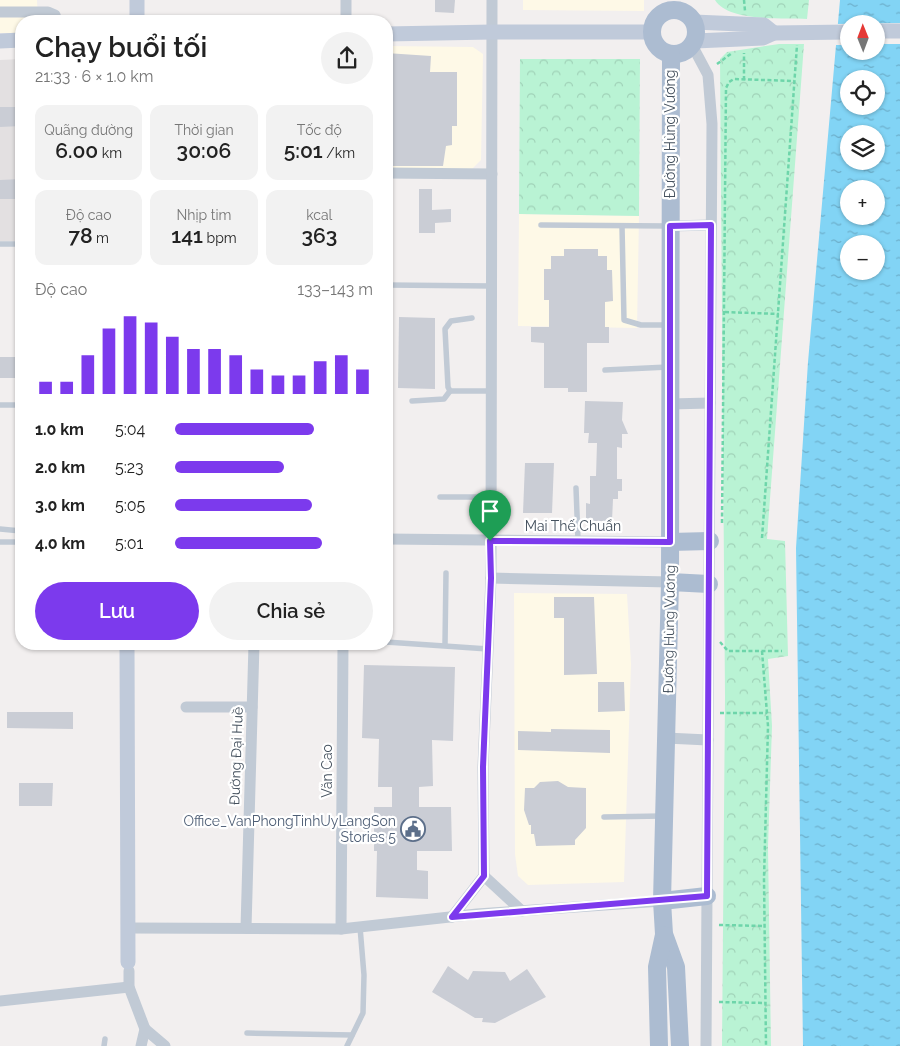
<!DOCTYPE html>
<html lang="vi">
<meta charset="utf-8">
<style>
body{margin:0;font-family:Raleway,sans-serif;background:#f2f2f2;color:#222;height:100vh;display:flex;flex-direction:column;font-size:19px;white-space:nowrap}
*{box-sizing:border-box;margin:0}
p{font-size:16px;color:#767676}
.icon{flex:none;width:28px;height:28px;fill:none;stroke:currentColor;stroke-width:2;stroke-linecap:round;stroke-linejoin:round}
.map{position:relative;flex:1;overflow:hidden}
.drawer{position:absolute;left:15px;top:15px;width:378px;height:635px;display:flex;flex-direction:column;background:#fff;border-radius:20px;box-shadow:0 1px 4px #0004}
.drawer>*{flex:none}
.needle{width:32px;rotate:359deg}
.tools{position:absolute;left:840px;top:15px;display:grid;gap:10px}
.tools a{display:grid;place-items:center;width:45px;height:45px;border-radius:50%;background:#fff;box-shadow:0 1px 4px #0004;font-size:25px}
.pin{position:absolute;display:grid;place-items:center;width:42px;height:42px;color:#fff;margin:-51px -21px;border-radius:50% 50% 50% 0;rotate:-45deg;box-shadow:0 0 5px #0007}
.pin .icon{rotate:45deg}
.round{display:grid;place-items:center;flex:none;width:52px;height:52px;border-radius:26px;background:#f2f2f2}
.summary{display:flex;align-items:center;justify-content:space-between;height:85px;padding:0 20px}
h1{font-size:28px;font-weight:600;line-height:38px}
.metrics{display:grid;grid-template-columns:repeat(3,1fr);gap:8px;height:85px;padding:5px 20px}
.metrics div{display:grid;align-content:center;border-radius:12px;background:#f2f2f2;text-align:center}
.metrics b{font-size:21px;font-weight:600}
.metrics small{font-size:14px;font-weight:400}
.metrics p{font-size:14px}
.chart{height:140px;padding:10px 20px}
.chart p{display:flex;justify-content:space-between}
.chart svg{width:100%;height:90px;margin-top:5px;stroke:#7c3aed;stroke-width:6}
.action{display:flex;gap:10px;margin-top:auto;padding:10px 20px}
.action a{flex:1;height:58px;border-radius:30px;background:#7c3aed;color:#fff;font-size:20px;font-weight:600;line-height:58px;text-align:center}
.action a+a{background:#f2f2f2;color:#222}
ul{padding:0 20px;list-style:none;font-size:16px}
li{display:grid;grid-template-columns:80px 60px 1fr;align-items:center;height:38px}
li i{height:12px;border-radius:6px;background:#7c3aed}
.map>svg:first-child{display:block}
</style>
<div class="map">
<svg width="900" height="1046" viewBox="0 0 900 1046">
<defs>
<pattern id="park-crowns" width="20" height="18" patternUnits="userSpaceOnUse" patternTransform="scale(1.25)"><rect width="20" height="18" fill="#b9f3d4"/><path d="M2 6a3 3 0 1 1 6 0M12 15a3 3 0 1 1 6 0" fill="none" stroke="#a0d2b8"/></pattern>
<pattern id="water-ripples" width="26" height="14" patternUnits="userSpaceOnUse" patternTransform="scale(1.25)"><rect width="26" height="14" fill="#82d4f5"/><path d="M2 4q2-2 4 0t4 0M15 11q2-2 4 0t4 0" fill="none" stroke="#6caeca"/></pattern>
</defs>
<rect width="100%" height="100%" fill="#f2efef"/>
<g fill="#fef9e7">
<path d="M0,0H37L38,21H21V33H0Z"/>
<path d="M523,0H644V11L523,10Z"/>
<path d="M386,46L473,47L483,54L481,160L471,170L386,172Z"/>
<path d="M519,214L639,216L637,328L518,326Z"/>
<path d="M514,593L627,594L631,664L624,882L528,885L518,876L515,854Z"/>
</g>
<path fill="#e3e0e1" d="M21,59V241H0V60Z"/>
<g fill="url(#park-crowns)">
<path d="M715,0H809L807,19C784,18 728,22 715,0Z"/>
<path d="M779,44H804L767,539L785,541L788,656L768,659L772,726L768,847L771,1046H722L725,697L720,59L727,52Z"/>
<path d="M520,59H640L639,216L519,214Z"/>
</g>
<path fill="url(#water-ripples)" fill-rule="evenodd" d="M840,0H900V1046H803L796,548L808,362ZM849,24H876V51H849ZM849,79H876V106H849ZM849,134H876V161H849ZM849,189H876V216H849ZM849,244H876V271H849Z"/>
<path fill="#f2efef" d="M900,23V44H876V24H849V45H834L836,24Z"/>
<g fill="#cacdd5">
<path d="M435,0H455L454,13L435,12Z"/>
<path d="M386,53L431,56L430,72H457V126H452V145L446,146L443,166H386Z"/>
<path d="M0,107H21V126L0,127Z"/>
<path d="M21,179V199H0V180Z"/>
<path d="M419,189H432V210L451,209V222L435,223V233H419Z"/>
<path d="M564,249H598V256H607V270H612L613,301L605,302V327H609V343H587V392H568V388H544V343L531,342V327H549V300H544V269H551V256H564Z"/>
<path d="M399,317L435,318V389L398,388Z"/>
<rect x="0" y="357" width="21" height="21"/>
<path d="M585,401L623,402L622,420L628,434H622V448L617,447V479H622V491H618V499H613L612,521H586V503L590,504V476H596L597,443H588L589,433H584Z"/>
<path d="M525,463H554L552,513H523Z"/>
<path d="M554,597H594L597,674L564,675V618H554Z"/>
<path d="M364,665L455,667L453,741L432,740L433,786L419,787V807H451L452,851H417V870L428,871V899L376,897L377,851H374V807H392V787H378L379,739L362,738Z"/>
<path d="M598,682H624L625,711L598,712Z"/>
<path d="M7,712H73V729L7,728Z"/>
<path d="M551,729L610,730V753L518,750V731L551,732Z"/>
<path d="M558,781L568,787L586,788V828L575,840V845L536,846L534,834H531V825H529L524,810L525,788H534L540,782Z"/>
<path d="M19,783H53L52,806H19Z"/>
<path d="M448,966L468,980L473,971L505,972L510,981L527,969L546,997L495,1023L482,1022L483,1018H475L432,992Z"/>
</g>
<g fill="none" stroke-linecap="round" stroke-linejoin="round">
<g stroke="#6ed5aa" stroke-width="2.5" stroke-dasharray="4 2.5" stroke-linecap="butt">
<path d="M744,0L745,11"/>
<path d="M717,64L732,53"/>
<path d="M744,80V53"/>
<path d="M725,312L779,314"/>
<path d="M722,523L726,88L729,82L734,79L794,81"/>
<path d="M762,538L797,45"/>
<path d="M720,642L728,651H782"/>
<path d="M762,651L768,726L764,879L766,1046"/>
<path d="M720,713H767"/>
<path d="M719,925L765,926"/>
<path d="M719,1002L765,1003"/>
</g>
<g stroke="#c1cad5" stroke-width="5.5">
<path d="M541,225L669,226"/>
<path d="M622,226L624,320L641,325H669"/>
<path d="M0,244H21"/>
<path d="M386,285L492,286"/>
<path d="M472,318L451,321L445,329L448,387L450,391H491"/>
<path d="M605,370L668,367"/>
<path d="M412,401L444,399L450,391"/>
<path d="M0,405H21"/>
<path d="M576,488L578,540"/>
<path d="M440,497H491"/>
<path d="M0,529L21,531"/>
<path d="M0,542H16L21,538"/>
<path d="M386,642L488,649"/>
<path d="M445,644L446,573"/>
<path d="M604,817L662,816"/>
<path d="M247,1033L352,1035"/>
<path d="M104,1046L105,1039"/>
<path d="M347,1046L363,1013L364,975L360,927"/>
</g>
<g stroke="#c1cad5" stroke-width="11">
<path d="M346,0V21"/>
<path d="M0,12H48L55,15L57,21"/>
<path d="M692,45L708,75L712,124L706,1046"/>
<path d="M386,173L492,174"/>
<path d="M670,226L711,225"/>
<path d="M670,404L710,403"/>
<path d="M386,539L670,542"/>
<path d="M491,578L670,582"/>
<path d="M186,707H252"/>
<path d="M666,738L708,740"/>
<path d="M484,876L522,911"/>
<path d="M452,917L484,876L483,767L491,578L492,0"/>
<path d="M129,928L341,929L477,914L662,901"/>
<path d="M246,928L254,644"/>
<path d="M341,929L343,644"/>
<path d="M129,971V987L145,1029L141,1046"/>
<path d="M0,1001L129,987"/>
<path d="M145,1029L165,1046"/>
</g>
<g stroke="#c0cada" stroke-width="15">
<path d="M137,0V21"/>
<path d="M694,22L764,25L774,33"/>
<path d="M876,31H900"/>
<path d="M386,34L492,32H652"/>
<path d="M0,41L21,40"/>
<path d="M695,41L763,38L774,33L849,32"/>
<path d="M127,644L128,962"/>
</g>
<g stroke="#acbcd1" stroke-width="18">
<circle cx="674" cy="32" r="22"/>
<path d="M671,54L670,582L662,901L664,934L676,967L680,1046"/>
<path d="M670,542L710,541"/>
<path d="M670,582L709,584"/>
<path d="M662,901L707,896"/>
<path d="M659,1046L657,967L664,935"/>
</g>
</g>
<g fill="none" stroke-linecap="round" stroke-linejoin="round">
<defs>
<path id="route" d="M711,225L707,896L452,917L484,876L483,767L491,578L490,541L670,542V226Z"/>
</defs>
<use href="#route" stroke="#fff" stroke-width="10"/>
<use href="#route" stroke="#7c3aed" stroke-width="6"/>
</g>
<defs>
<symbol id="civic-ring" viewBox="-11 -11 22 22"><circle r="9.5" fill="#fff" stroke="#5c6f8a" stroke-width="1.5"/><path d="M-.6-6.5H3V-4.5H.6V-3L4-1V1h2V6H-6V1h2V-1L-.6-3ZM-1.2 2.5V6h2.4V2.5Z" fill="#5c6f8a"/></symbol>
</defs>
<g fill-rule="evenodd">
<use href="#civic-ring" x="399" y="815" width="28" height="28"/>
</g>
<g text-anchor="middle" stroke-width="4.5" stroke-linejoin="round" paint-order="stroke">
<g font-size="14" fill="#45515e" stroke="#fff">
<text transform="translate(670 134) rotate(-90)" y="5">Đường Hùng Vương</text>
<text x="573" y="531">Mai Thế Chuẩn</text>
<text transform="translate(669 629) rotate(-89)" y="5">Đường Hùng Vương</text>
<text transform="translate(236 756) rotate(-88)" y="5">Đường Đại Huề</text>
<text transform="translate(327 771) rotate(-90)" y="5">Văn Cao</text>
</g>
<g font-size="14" fill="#4e5e75" stroke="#fff" text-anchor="end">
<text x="396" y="826">Office_VanPhongTinhUyLangSon<tspan x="396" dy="16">Stories 5</tspan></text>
</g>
</g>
</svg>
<div class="tools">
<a><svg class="needle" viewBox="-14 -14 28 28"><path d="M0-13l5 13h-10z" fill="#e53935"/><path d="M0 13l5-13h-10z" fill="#767676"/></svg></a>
<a><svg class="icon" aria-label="locate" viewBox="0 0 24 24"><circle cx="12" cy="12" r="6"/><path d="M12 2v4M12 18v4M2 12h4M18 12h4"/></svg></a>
<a><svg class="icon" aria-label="layers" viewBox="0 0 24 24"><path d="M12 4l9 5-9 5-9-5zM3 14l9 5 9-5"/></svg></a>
<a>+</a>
<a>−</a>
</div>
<div class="pin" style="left:490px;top:541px;background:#1e9e55"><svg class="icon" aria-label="arrive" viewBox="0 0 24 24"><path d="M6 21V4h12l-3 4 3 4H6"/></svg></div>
<section class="drawer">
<div class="summary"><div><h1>Chạy buổi tối</h1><p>21:33 · 6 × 1.0 km</p></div><a class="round"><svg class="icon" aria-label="share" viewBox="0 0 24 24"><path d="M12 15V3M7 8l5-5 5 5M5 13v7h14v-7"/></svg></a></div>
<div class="metrics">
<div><p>Quãng đường</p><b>6.00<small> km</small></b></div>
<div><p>Thời gian</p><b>30:06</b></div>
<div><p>Tốc độ</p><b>5:01<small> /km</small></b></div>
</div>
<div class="metrics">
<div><p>Độ cao</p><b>78<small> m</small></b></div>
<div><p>Nhịp tim</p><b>141<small> bpm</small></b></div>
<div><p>kcal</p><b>363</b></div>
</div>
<div class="chart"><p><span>Độ cao</span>133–143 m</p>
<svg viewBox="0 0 160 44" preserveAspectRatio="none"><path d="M5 44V38M15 44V38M25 44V25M35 44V12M45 44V6M55 44V9M65 44V16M75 44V22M85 44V22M95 44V25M105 44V32M115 44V35M125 44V35M135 44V28M145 44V25M155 44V32"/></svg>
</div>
<ul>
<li><b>1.0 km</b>5:04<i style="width:70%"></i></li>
<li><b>2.0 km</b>5:23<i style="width:55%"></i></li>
<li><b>3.0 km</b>5:05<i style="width:69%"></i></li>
<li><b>4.0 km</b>5:01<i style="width:74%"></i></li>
</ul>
<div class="action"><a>Lưu</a><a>Chia sẻ</a></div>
</section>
</div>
